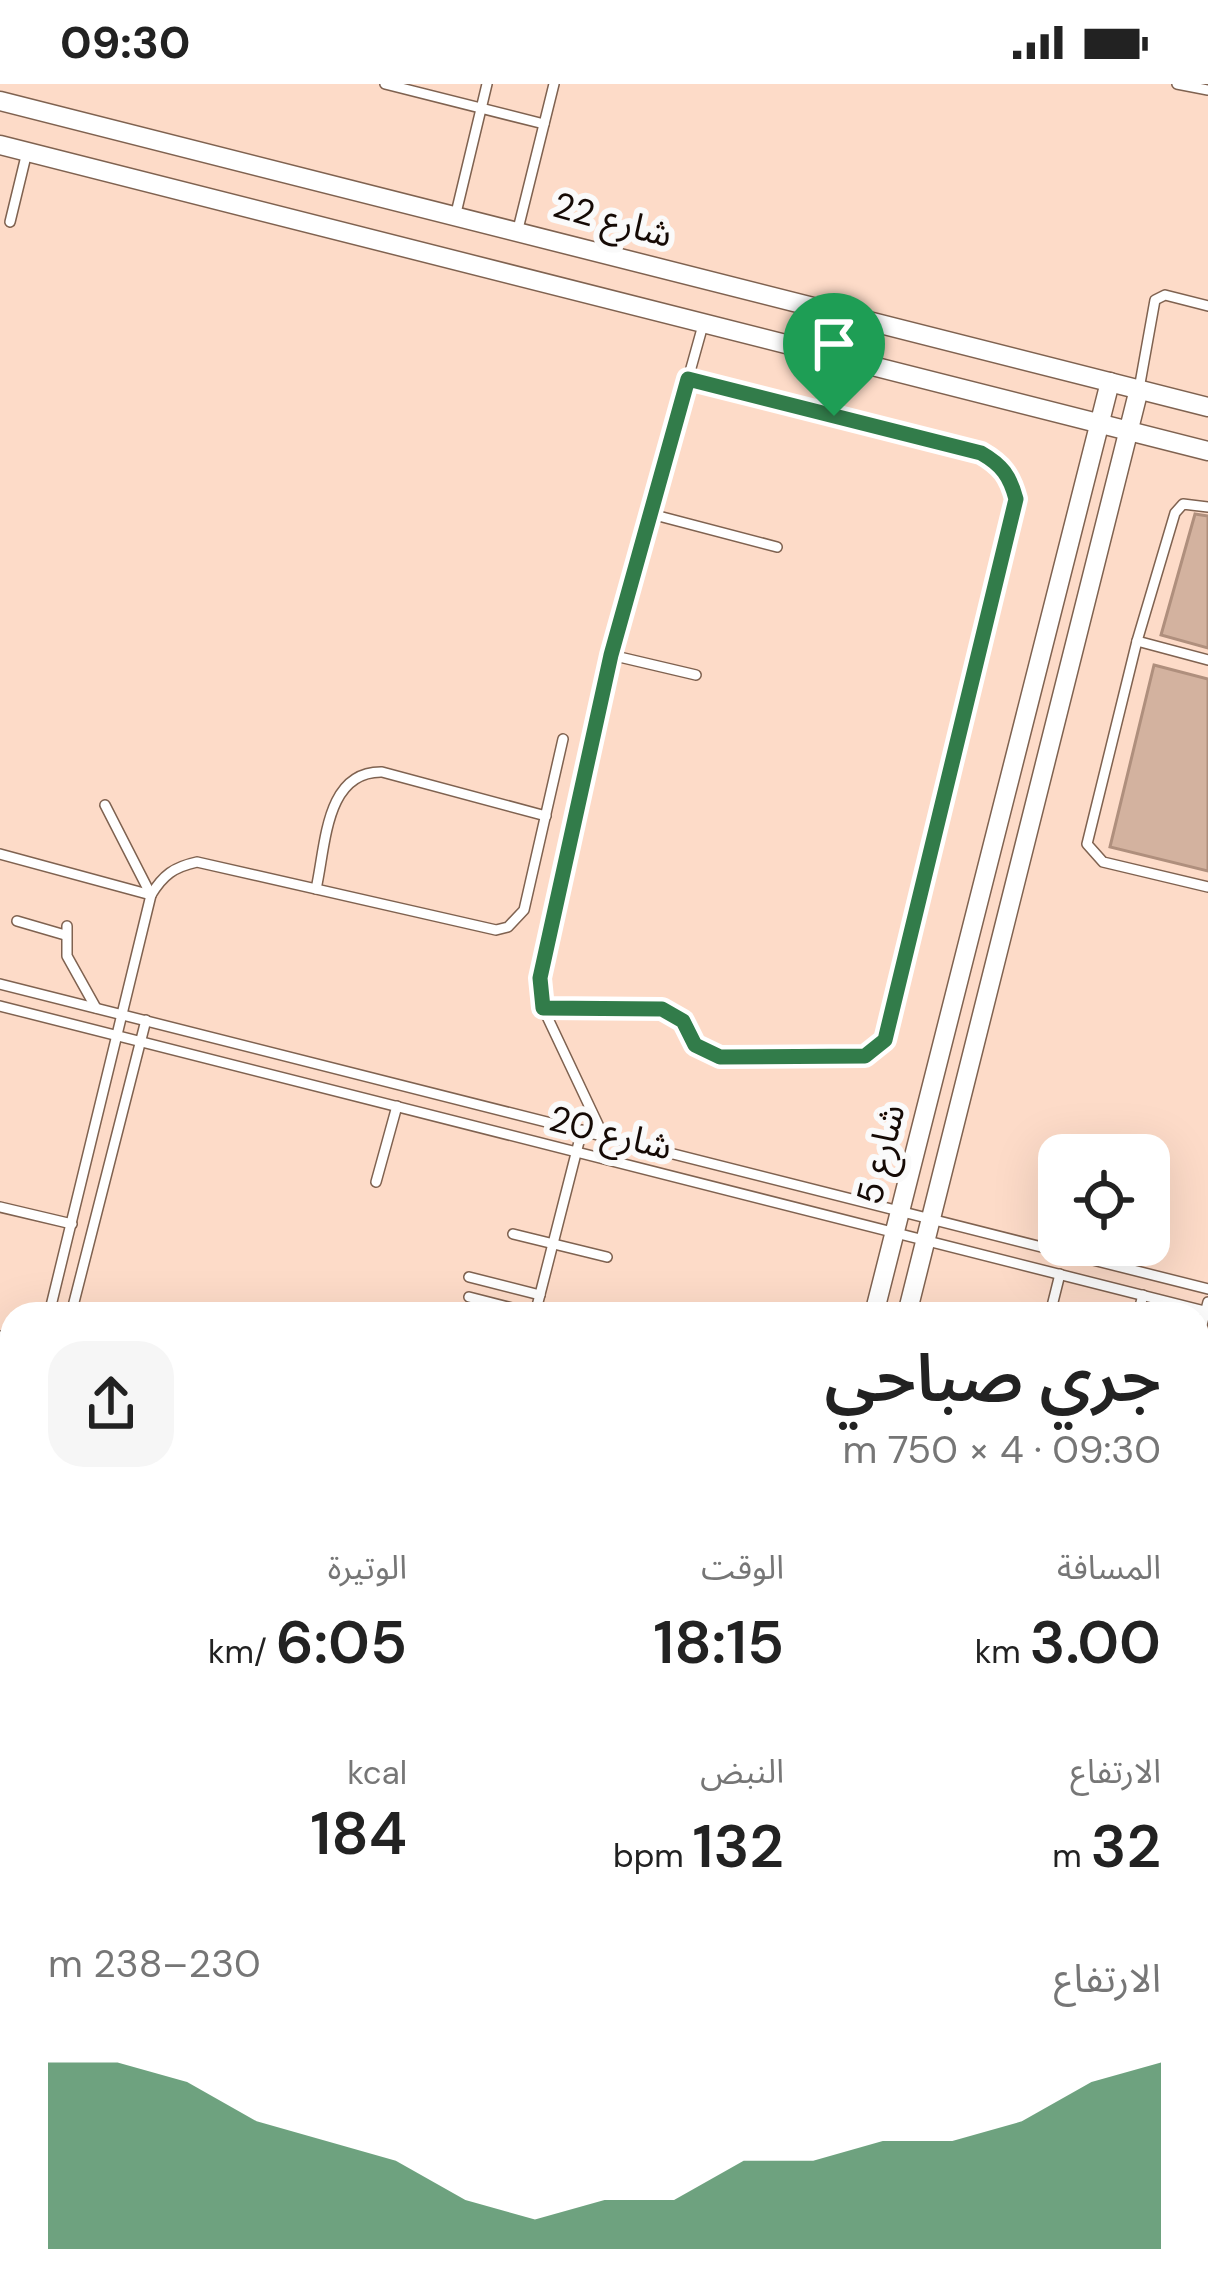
<!DOCTYPE html>
<html lang="ar">
<meta charset="utf-8">
<style>
body{margin:0;font-family:"DM Sans","Noto Sans Arabic",sans-serif;background:#f6f6f6;color:#222;direction:rtl;height:100vh;display:flex;flex-direction:column;font-size:45px;white-space:nowrap}
*{box-sizing:border-box;margin:0}
p{font-size:39px;color:#767676}
.icon{flex:none;width:66px;height:66px;fill:none;stroke:currentColor;stroke-width:2;stroke-linecap:round;stroke-linejoin:round}
.map{position:relative;flex:1;overflow:hidden;direction:ltr}
.sheet{position:absolute;left:0px;top:1218px;width:1209px;height:975px;display:flex;flex-direction:column;background:#fff;border-radius:36px 36px 0 0;box-shadow:0 12px 48px #0002;direction:rtl}
.sheet>*{flex:none}
.buttons{position:absolute;left:1038px;top:1050px;display:grid;gap:24px}
.buttons a{display:grid;place-items:center;width:132px;height:132px;border-radius:24px;background:#fff;box-shadow:0 12px 48px #0002;font-size:60px}
.pin{position:absolute;display:grid;place-items:center;width:102px;height:102px;color:#fff;margin:-123px -51px;border-radius:50% 50% 50% 0;rotate:-45deg;box-shadow:0 0 12px #0007}
.pin .icon{rotate:45deg}
.round{display:grid;place-items:center;flex:none;width:126px;height:126px;border-radius:36px;background:#f6f6f6}
.headline{display:flex;align-items:center;justify-content:space-between;height:204px;padding:0 48px}
h1{font-size:66px;font-weight:600;line-height:90px}
.stats{display:grid;grid-template-columns:repeat(3,1fr);gap:18px;height:204px;padding:12px 48px}
.stats div{display:grid;align-content:center}
.stats b{font-size:60px;font-weight:600}
.stats small{font-size:33px;font-weight:400}
.stats p{font-size:33px}
.chart{height:336px;padding:24px 48px}
.chart p{display:flex;justify-content:space-between}
.chart svg{width:100%;height:216px;margin-top:12px;fill:#327c4a;opacity:.7}
.status{display:flex;justify-content:space-between;align-items:center;height:84px;padding:0 60px;background:#fff;direction:ltr}
.status svg{height:33px;fill:currentColor}
.map>svg:first-child{display:block}
</style>
<div class="status"><b>09:30</b><svg viewBox="0 0 49 12"><path d="M0 12V9h3v3zM5 12V6h3v6zM10 12V3h3v9zM15 12V0h3v12zM26 1h20v11H26zM47 4h2v5h-2z"/></svg></div>
<div class="map">
<svg width="1208" height="2191" viewBox="0 0 1208 2191">
<rect width="100%" height="100%" fill="#fde8dc"/>
<path fill="#fddbc8" fill-rule="evenodd" d="M0,0H1208V2191H0ZM1059,1071H1149V1161H1059ZM12,1230H1197V2181H12Z"/>
<g fill="#d3b29f" stroke="#af8f7d" stroke-width="3">
<path d="M1195,430L1208,432V564L1161,551Z"/>
<path d="M1154,581L1208,595V787L1110,763Z"/>
</g>
<g fill="none" stroke-linecap="round" stroke-linejoin="round">
<defs>
<g id="lane">
<path d="M385,0L544,40"/>
<path d="M1177,0L1208,6"/>
<path d="M456,129L487,0"/>
<path d="M10,138L27,68"/>
<path d="M518,145L554,0"/>
<path d="M1139,305L1155,216L1165,211L1208,222"/>
<path d="M1208,423L1183,420L1175,429L1137,557L1087,760L1103,778L1208,803"/>
<path d="M651,430L777,463"/>
<path d="M1137,557L1208,576"/>
<path d="M611,571L696,591"/>
<path d="M105,721L151,811"/>
<path d="M0,770L151,811"/>
<path d="M316,805C326,761 325,687 382,688L546,732"/>
<path d="M17,837L65,851"/>
<path d="M67,842V872L96,924"/>
<path d="M0,900L1208,1205"/>
<path d="M0,922L1208,1228"/>
<path d="M543,924L662,925L683,937L695,961L720,973L865,972L885,956L1016,415C1010,392 1002,381 981,369L688,295"/>
<path d="M603,1051L543,924L540,894L611,571L703,241"/>
<path d="M376,1098L397,1022"/>
<path d="M0,1123L72,1140"/>
<path d="M513,1150L607,1173"/>
<path d="M469,1193L540,1211"/>
<path d="M469,1213L535,1230L582,1046"/>
<path d="M49,1230L151,811C163,791 174,783 197,778L496,846L508,843L524,826L563,655"/>
<path d="M71,1230L146,936"/>
<path d="M1050,1230L1060,1190"/>
<path d="M1138,1230L1143,1211"/>
<path d="M0,1252L12,1255"/>
<path d="M1197,1260L1208,1218"/>
<path d="M0,1318L12,1321"/>
<path d="M0,1423L12,1375"/>
<path d="M0,1510L12,1463"/>
<path d="M0,1605L12,1608"/>
<path d="M1197,1650H1208"/>
<path d="M0,1736L12,1739"/>
<path d="M0,1897L12,1900"/>
<path d="M0,2045L12,2048"/>
<path d="M0,2066L12,2070"/>
<path d="M448,2181L488,2191"/>
<path d="M540,2181L580,2191"/>
<path d="M76,2191L78,2181"/>
<path d="M289,2191L292,2181"/>
<path d="M953,2191L955,2181"/>
</g>
<g id="street">
<path d="M0,17L1208,323"/>
<path d="M0,61L1208,367"/>
<path d="M874,1230L1110,298"/>
<path d="M907,1230L1139,305"/>
<path d="M630,2191L632,2181"/>
<path d="M659,2191L662,2181"/>
</g>
</defs>
<use href="#lane" stroke="#7f6250" stroke-width="12"/>
<use href="#street" stroke="#7f6250" stroke-width="21"/>
<use href="#lane" stroke="#fff" stroke-width="9"/>
<use href="#street" stroke="#fff" stroke-width="18"/>
</g>
<g fill="none" stroke-linecap="round" stroke-linejoin="round">
<defs>
<path id="route" d="M688,295L981,369C1002,381 1010,392 1016,415L885,956L865,972L720,973L695,961L683,937L662,925L543,924L540,894L611,571Z"/>
</defs>
<use href="#route" stroke="#fff" stroke-width="24"/>
<use href="#route" stroke="#327c4a" stroke-width="15"/>
</g>
<g text-anchor="middle" stroke-width="12" stroke-linejoin="round" paint-order="stroke">
<g font-size="36" fill="#150a05" stroke="#fafafa">
<text transform="translate(613 135) rotate(15)" y="13">شارع 22</text>
<text transform="translate(611 1048) rotate(14)" y="13">شارع 20</text>
<text transform="translate(880 1070) rotate(-76)" y="13">شارع 5</text>
</g>
</g>
</svg>
<div class="buttons">
<a><svg class="icon" aria-label="locate" viewBox="0 0 24 24"><circle cx="12" cy="12" r="6"/><path d="M12 2v4M12 18v4M2 12h4M18 12h4"/></svg></a>
</div>
<div class="pin" style="left:834px;top:332px;background:#1e9e55"><svg class="icon" aria-label="arrive" viewBox="0 0 24 24"><path d="M6 21V4h12l-3 4 3 4H6"/></svg></div>
<section class="sheet">
<div class="headline"><div><h1>جري صباحي</h1><p>09:30 · 4 × 750 m</p></div><a class="round"><svg class="icon" aria-label="share" viewBox="0 0 24 24"><path d="M12 15V3M7 8l5-5 5 5M5 13v7h14v-7"/></svg></a></div>
<div class="stats">
<div><p>المسافة</p><b>3.00<small> km</small></b></div>
<div><p>الوقت</p><b>18:15</b></div>
<div><p>الوتيرة</p><b>6:05<small> /km</small></b></div>
</div>
<div class="stats">
<div><p>الارتفاع</p><b>32<small> m</small></b></div>
<div><p>النبض</p><b>132<small> bpm</small></b></div>
<div><p>kcal</p><b>184</b></div>
</div>
<div class="chart"><p><span>الارتفاع</span>230–238 m</p>
<svg viewBox="0 0 160 44" preserveAspectRatio="none"><path d="M0 44V6L10 6L20 10L30 18L40 22L50 26L60 34L70 38L80 34L90 34L100 26L110 26L120 22L130 22L140 18L150 10L160 6V44z"/></svg>
</div>
</section>
</div>
